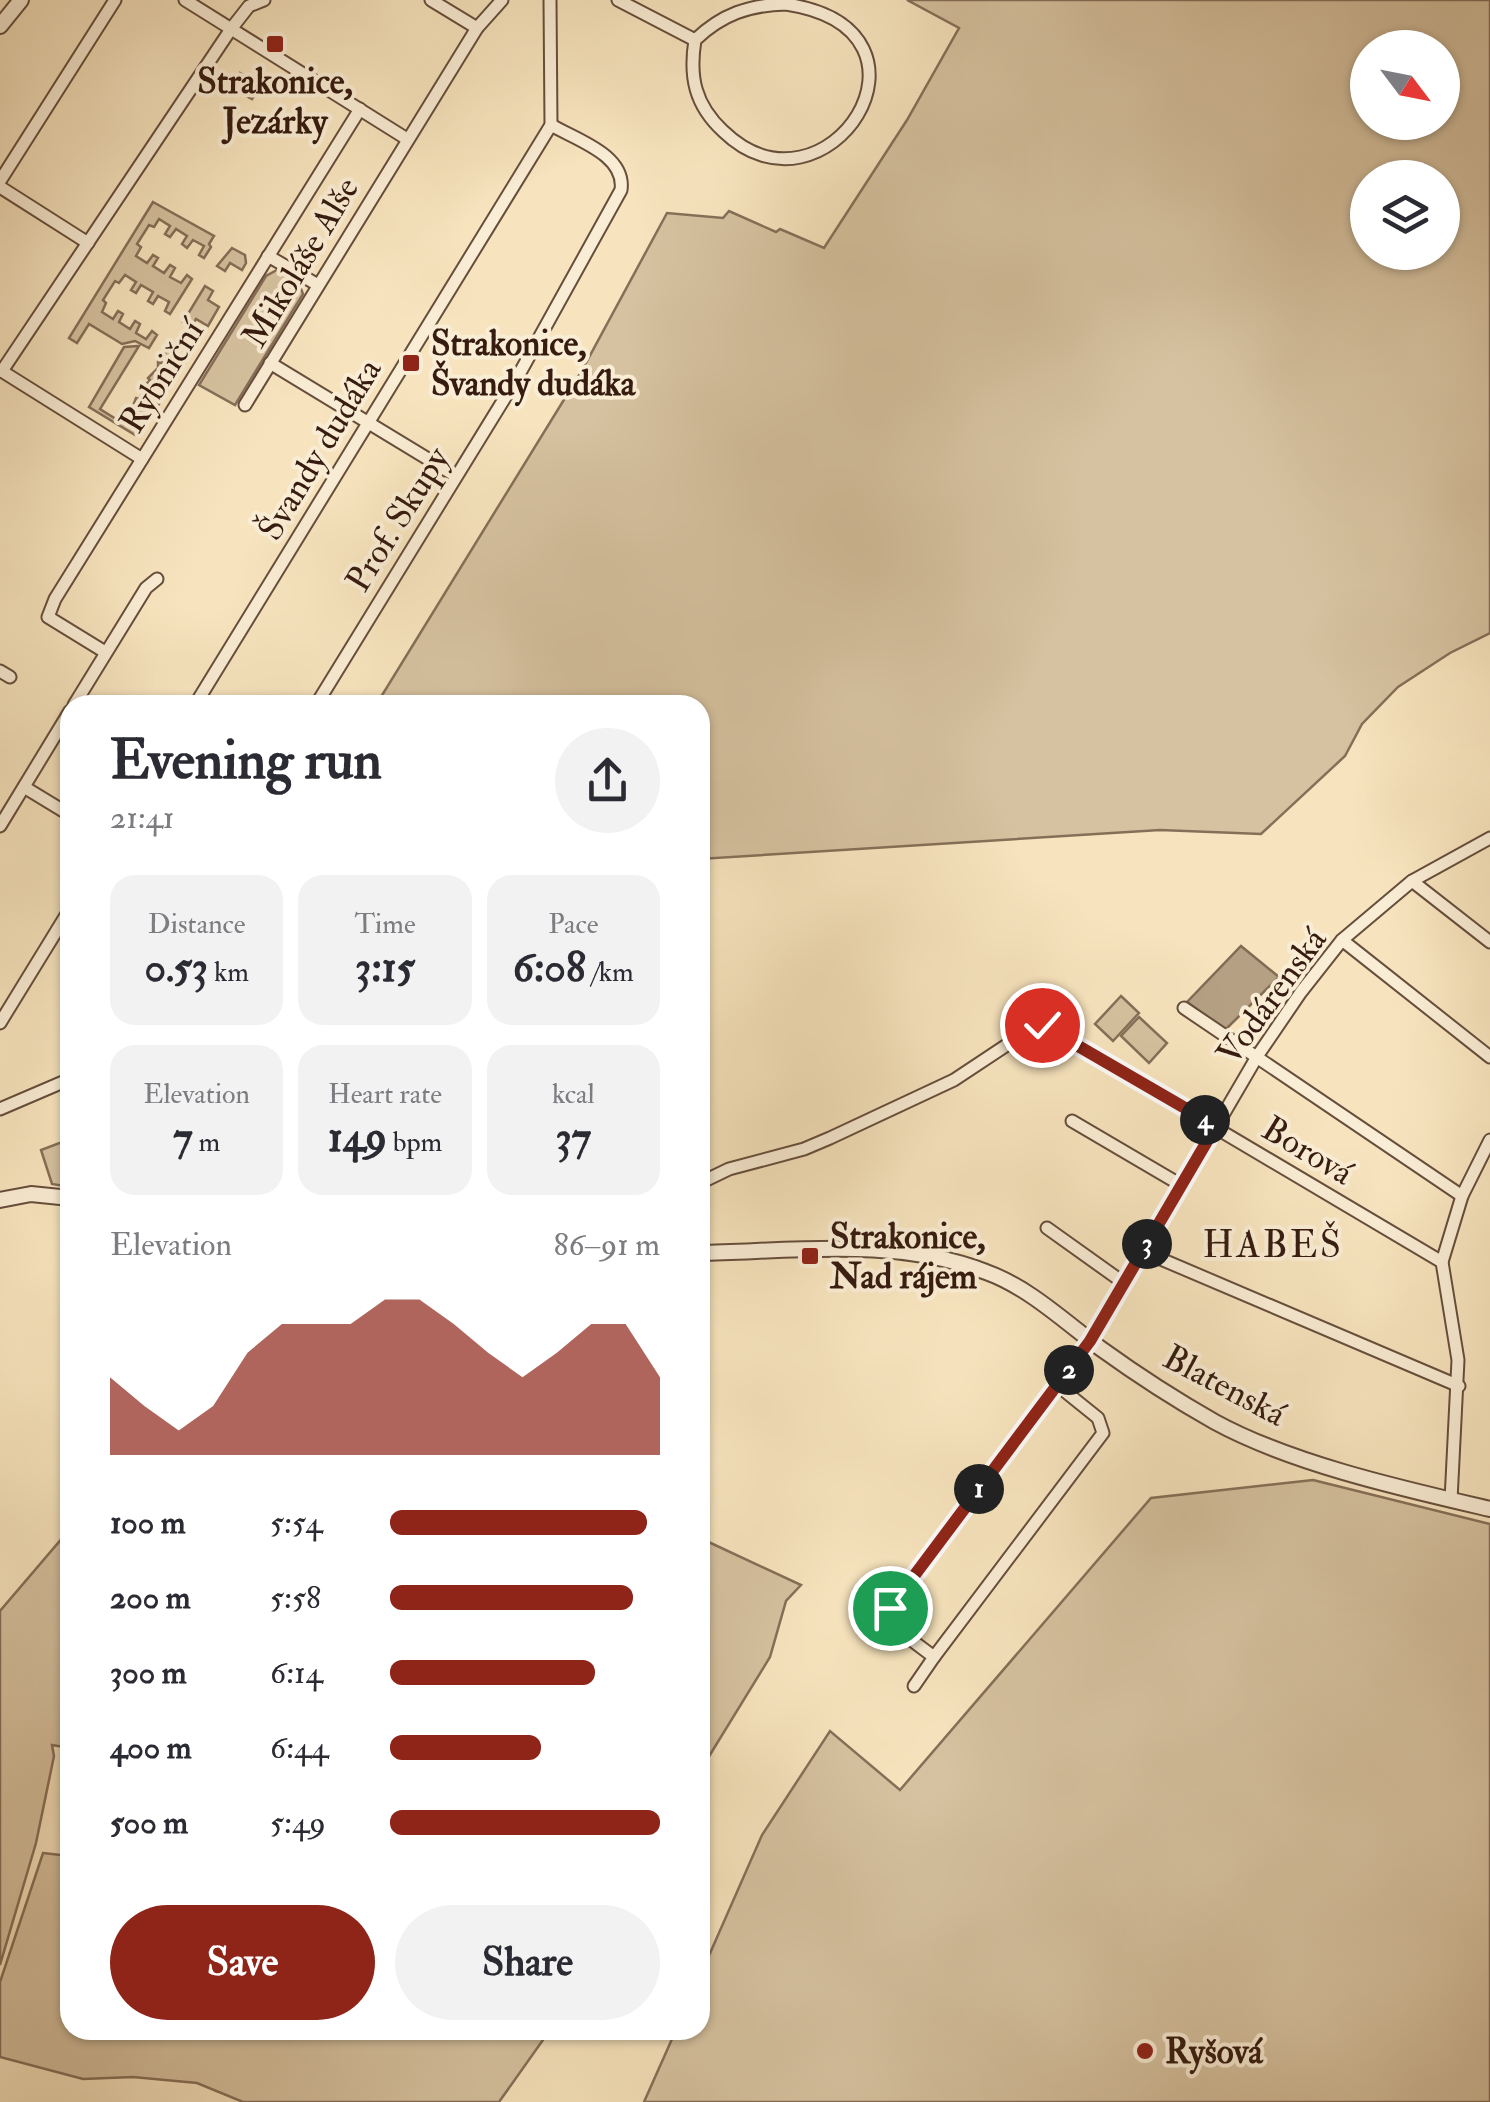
<!DOCTYPE html>
<meta charset="utf-8">
<style>
body{margin:0;font-family:"IM FELL Double Pica",serif;background:#f2f2f3;color:#2b2b33;height:100vh;display:flex;flex-direction:column;font-size:38px;white-space:nowrap}
*{box-sizing:border-box;margin:0}
p{font-size:32px;color:#7c7c81}
.icon{flex:none;width:55px;height:55px;fill:none;stroke:currentColor;stroke-width:2;stroke-linecap:round;stroke-linejoin:round}
.map{position:relative;flex:1;overflow:hidden}
.details{position:absolute;left:60px;top:695px;width:650px;height:1345px;display:flex;flex-direction:column;background:#fff;border-radius:30px;box-shadow:0 2px 8px #0004}
.details>*{flex:none}
.needle{width:65px;rotate:122deg}
.fabs{position:absolute;left:1350px;top:30px;display:grid;gap:20px}
.fabs a{display:grid;place-items:center;width:110px;height:110px;border-radius:50%;background:#fff;box-shadow:0 2px 8px #0004;font-size:50px}
.pin{position:absolute;display:grid;place-items:center;width:85px;height:85px;color:#fff;margin:-42px;border:5px solid #fff;border-radius:50%;box-shadow:0 2px 10px #0007}
.km{position:absolute;width:50px;height:50px;margin:-25px;border-radius:50%;background:#222;color:#fff;font-size:28px;line-height:50px;text-align:center}
.round{display:grid;place-items:center;flex:none;width:105px;height:105px;border-radius:52px;background:#f2f2f3}
.summary{display:flex;align-items:center;justify-content:space-between;height:170px;padding:0 50px}
h1{font-size:55px;font-weight:800;line-height:75px}
.metrics{display:grid;grid-template-columns:repeat(3,1fr);gap:15px;height:170px;padding:10px 50px}
.metrics div{display:grid;align-content:center;border-radius:25px;background:#f2f2f3;text-align:center}
.metrics b{font-size:42px;font-weight:800}
.metrics small{font-size:28px;font-weight:400}
.metrics p{font-size:28px}
.chart{height:280px;padding:20px 50px}
.chart p{display:flex;justify-content:space-between}
.chart svg{width:100%;height:180px;margin-top:10px;fill:#8f2418;opacity:.7}
.cta{display:flex;gap:20px;margin-top:auto;padding:20px 50px}
.cta a{flex:1;height:115px;border-radius:60px;background:#8f2418;color:#fff;font-size:40px;font-weight:800;line-height:115px;text-align:center}
.cta a+a{background:#f2f2f3;color:#2b2b33}
ul{padding:0 50px;list-style:none;font-size:32px}
li{display:grid;grid-template-columns:160px 120px 1fr;align-items:center;height:75px}
li i{height:25px;border-radius:12px;background:#8f2418}
.map>svg:first-child{display:block}
</style>
<div class="map">
<svg width="1490" height="2102" viewBox="0 0 1490 2102">
<rect width="100%" height="100%" fill="#f7e4be"/>
<filter id="stains"><feTurbulence type="fractalNoise" baseFrequency=".002" numOctaves="4"/><feColorMatrix values="0 0 0 0 .2 0 0 0 0 .09 0 0 0 0 .02 0 0 0 .5 -.17"/></filter>
<radialGradient id="worn" r=".72"><stop offset=".6" stop-color="#630" stop-opacity="0"/><stop offset="1" stop-color="#630" stop-opacity=".3"/></radialGradient>
<g fill="#d6c2a0" stroke="#866f58" stroke-width="2.5" fill-rule="evenodd">
<path d="M907,0H1490V633L1450,653L1398,687L1362,724L1345,756L1261,834L1160,830L700,859V705H376L581,372L667,213L723,218L729,211L776,232L780,229L824,248L907,120L959,28ZM1368,48H1442V122H1368ZM1368,178H1442V252H1368Z"/>
<path d="M240,73L260,85L252,99L232,88Z"/>
<path d="M153,202L214,236L209,244L211,247L204,258L199,255L204,246L193,240L187,248L182,244L187,236L176,229L170,237L165,234L170,226L159,219L154,227L149,225L137,244L141,247L136,256L147,263L153,255L158,258L153,266L164,273L170,265L175,268L170,277L181,283L187,275L192,279L170,314L165,311L169,302L158,296L153,304L148,301L153,292L141,285L136,293L131,290L136,282L125,275L119,283L115,281L103,300L106,303L102,312L113,319L118,311L123,314L119,322L130,329L135,321L140,324L136,333L146,339L152,331L157,335L149,348L135,341L122,344L89,324L77,343L69,338Z"/>
<path d="M232,248L245,255L246,263L242,270L230,263L225,271L217,266Z"/>
<path d="M277,270L299,284L303,294L235,405L199,385L266,276Z"/>
<path d="M205,286L213,291L208,300L219,307L208,326L196,319L191,327L183,322Z"/>
<path d="M170,342L178,347L173,356L185,363L140,434L135,435L89,407L124,347L139,346L100,409L124,424L128,410L131,411L136,398L139,399L143,392L141,390L150,380L148,378L158,368V362L161,363Z"/>
<path d="M1121,996L1139,1013L1113,1041L1095,1024Z"/>
<path d="M1139,1017L1167,1043L1149,1063L1121,1036Z"/>
<path d="M70,1139V1187L52,1184L41,1150Z"/>
<path d="M1313,1480L1490,1524V2102H644L676,2030H700V1976L762,1835L830,1731L900,1790L1151,1498Z"/>
<path d="M70,1529V1748L52,1745L54,1756L36,1843L0,1965V1611Z"/>
<path d="M700,1538L801,1585L786,1601L770,1657L700,1771Z"/>
<path d="M43,1853L70,1856V2030H550L499,2102H243L197,2083L133,2077L83,2079L0,2057V1982Z"/>
</g>
<path fill="#b5a083" stroke="#826b55" stroke-width="2.5" d="M1241,946L1279,977L1225,1030L1187,1002Z"/>
<g fill="none" stroke-linecap="round" stroke-linejoin="round">
<defs>
<g id="minor">
<path d="M185,0L407,139"/>
<path d="M431,0L477,28"/>
<path d="M618,0L695,40"/>
<path d="M786,4C958,30 826,231 723,131C695,105 689,77 695,40C722,14 749,5 786,4Z"/>
<path d="M0,181L115,0"/>
<path d="M0,187L88,243"/>
<path d="M268,256L318,285"/>
<path d="M270,363L456,476"/>
<path d="M0,370L142,459"/>
<path d="M2,371L231,29L249,6L264,0"/>
<path d="M245,405L477,28L502,0"/>
<path d="M105,652L48,617L55,599L360,109"/>
<path d="M0,671L10,677"/>
<path d="M74,705L146,588L157,579"/>
<path d="M195,705L551,125L550,0"/>
<path d="M316,705L517,378L621,190C626,155 577,140 551,125"/>
<path d="M24,787L70,815"/>
<path d="M0,826L70,711"/>
<path d="M1412,881L1490,942"/>
<path d="M1342,940L1490,1057"/>
<path d="M1184,1008L1462,1196"/>
<path d="M0,1023L70,909"/>
<path d="M0,1109L70,1079"/>
<path d="M1072,1121L1181,1185"/>
<path d="M700,1183L729,1169L804,1149L830,1138L954,1080L1034,1027L1042,1025L1442,1262"/>
<path d="M1047,1228L1124,1283"/>
<path d="M1142,1251L1459,1386"/>
<path d="M1057,1385L1098,1418L1103,1433L934,1657L890,1624L889,1607L1091,1341L1258,1055L1301,992L1342,940L1412,881L1490,838"/>
<path d="M1451,1500L1458,1360L1442,1262L1462,1196L1490,1140"/>
<path d="M914,1686L934,1657"/>
</g>
<g id="tertiary">
<path d="M0,26L21,0"/>
<path d="M0,1200L31,1194L70,1198"/>
<path d="M700,1253C795,1251 896,1237 986,1272C1028,1287 1064,1321 1100,1348C1136,1374 1176,1400 1215,1422C1292,1464 1404,1489 1490,1509"/>
</g>
</defs>
<use href="#minor" stroke="#664e3c" stroke-width="15"/>
<use href="#tertiary" stroke="#664e3c" stroke-width="18"/>
<use href="#minor" stroke="#faedd5" stroke-width="11"/>
<use href="#tertiary" stroke="#faedd5" stroke-width="14"/>
</g>
<g fill="none" stroke-linecap="round" stroke-linejoin="round">
<defs>
<path id="route" d="M890,1608L1090,1341L1216,1126L1042,1025"/>
</defs>
<use href="#route" stroke="#fff" stroke-width="20"/>
<use href="#route" stroke="#8f2418" stroke-width="12"/>
</g>
<g fill="#8f2418" stroke="#faedd5" stroke-width="4">
<rect x="265" y="34" width="20" height="20" rx="5"/>
<rect x="401" y="353" width="20" height="20" rx="5"/>
<rect x="800" y="1246" width="20" height="20" rx="5"/>
<circle cx="1145" cy="2051" r="10"/>
</g>
<g text-anchor="middle" stroke-width="8" stroke-linejoin="round" paint-order="stroke">
<g font-size="35" font-weight="bold" fill="#361c10" stroke="#faedd5" text-anchor="start">
<text x="275" y="93" text-anchor="middle">Strakonice,<tspan x="275" dy="40">Jezárky</tspan></text>
<text x="431" y="355">Strakonice,<tspan x="431" dy="40">Švandy dudáka</tspan></text>
<text x="830" y="1248">Strakonice,<tspan x="830" dy="40">Nad rájem</tspan></text>
<text x="1165" y="2063">Ryšová</text>
</g>
<g font-size="35" fill="#361c10" stroke="#faedd5">
<text transform="translate(300 262) rotate(-59)" y="12">Mikoláše Alše</text>
<text transform="translate(161 376) rotate(-58)" y="12">Rybniční</text>
<text transform="translate(319 449) rotate(-59)" y="12">Švandy dudáka</text>
<text transform="translate(397 519) rotate(-58)" y="12">Prof. Skupy</text>
<text transform="translate(1271 996) rotate(-54)" y="12">Vodárenská</text>
<text transform="translate(1308 1150) rotate(31)" y="12">Borová</text>
<text transform="translate(1225 1385) rotate(28)" y="12">Blatenská</text>
</g>
<g font-size="38" letter-spacing="2.5" fill="#361c10" stroke="#faedd5">
<text x="1273" y="1257">HABEŠ</text>
</g>
</g>
<rect width="100%" height="100%" filter="url(#stains)"/>
<rect width="100%" height="100%" fill="url(#worn)"/>
</svg>
<div class="fabs">
<a><svg class="needle" viewBox="-14 -14 28 28"><path d="M0-13l5 13h-10z" fill="#e53935"/><path d="M0 13l5-13h-10z" fill="#7c7c81"/></svg></a>
<a><svg class="icon" aria-label="layers" viewBox="0 0 24 24"><path d="M12 4l9 5-9 5-9-5zM3 14l9 5 9-5"/></svg></a>
</div>
<div class="pin" style="left:890px;top:1608px;background:#1e9e55"><svg class="icon" aria-label="arrive" viewBox="0 0 24 24"><path d="M6 21V4h12l-3 4 3 4H6"/></svg></div>
<div class="pin" style="left:1042px;top:1025px;background:#d93025"><svg class="icon" aria-label="check" viewBox="0 0 24 24"><path d="M5 12l5 5 9-10"/></svg></div>
<b class="km" style="left:979px;top:1489px">1</b>
<b class="km" style="left:1069px;top:1370px">2</b>
<b class="km" style="left:1147px;top:1244px">3</b>
<b class="km" style="left:1205px;top:1120px">4</b>
<section class="details">
<div class="summary"><div><h1>Evening run</h1><p>21:41</p></div><a class="round"><svg class="icon" aria-label="share" viewBox="0 0 24 24"><path d="M12 15V3M7 8l5-5 5 5M5 13v7h14v-7"/></svg></a></div>
<div class="metrics">
<div><p>Distance</p><b>0.53<small> km</small></b></div>
<div><p>Time</p><b>3:15</b></div>
<div><p>Pace</p><b>6:08<small> /km</small></b></div>
</div>
<div class="metrics">
<div><p>Elevation</p><b>7<small> m</small></b></div>
<div><p>Heart rate</p><b>149<small> bpm</small></b></div>
<div><p>kcal</p><b>37</b></div>
</div>
<div class="chart"><p><span>Elevation</span>86–91 m</p>
<svg viewBox="0 0 160 44" preserveAspectRatio="none"><path d="M0 44V25L10 32L20 38L30 32L40 19L50 12L60 12L70 12L80 6L90 6L100 12L110 19L120 25L130 19L140 12L150 12L160 25V44z"/></svg>
</div>
<ul>
<li><b>100 m</b>5:54<i style="width:95%"></i></li>
<li><b>200 m</b>5:58<i style="width:90%"></i></li>
<li><b>300 m</b>6:14<i style="width:76%"></i></li>
<li><b>400 m</b>6:44<i style="width:56%"></i></li>
<li><b>500 m</b>5:49<i style="width:100%"></i></li>
</ul>
<div class="cta"><a>Save</a><a>Share</a></div>
</section>
</div>
